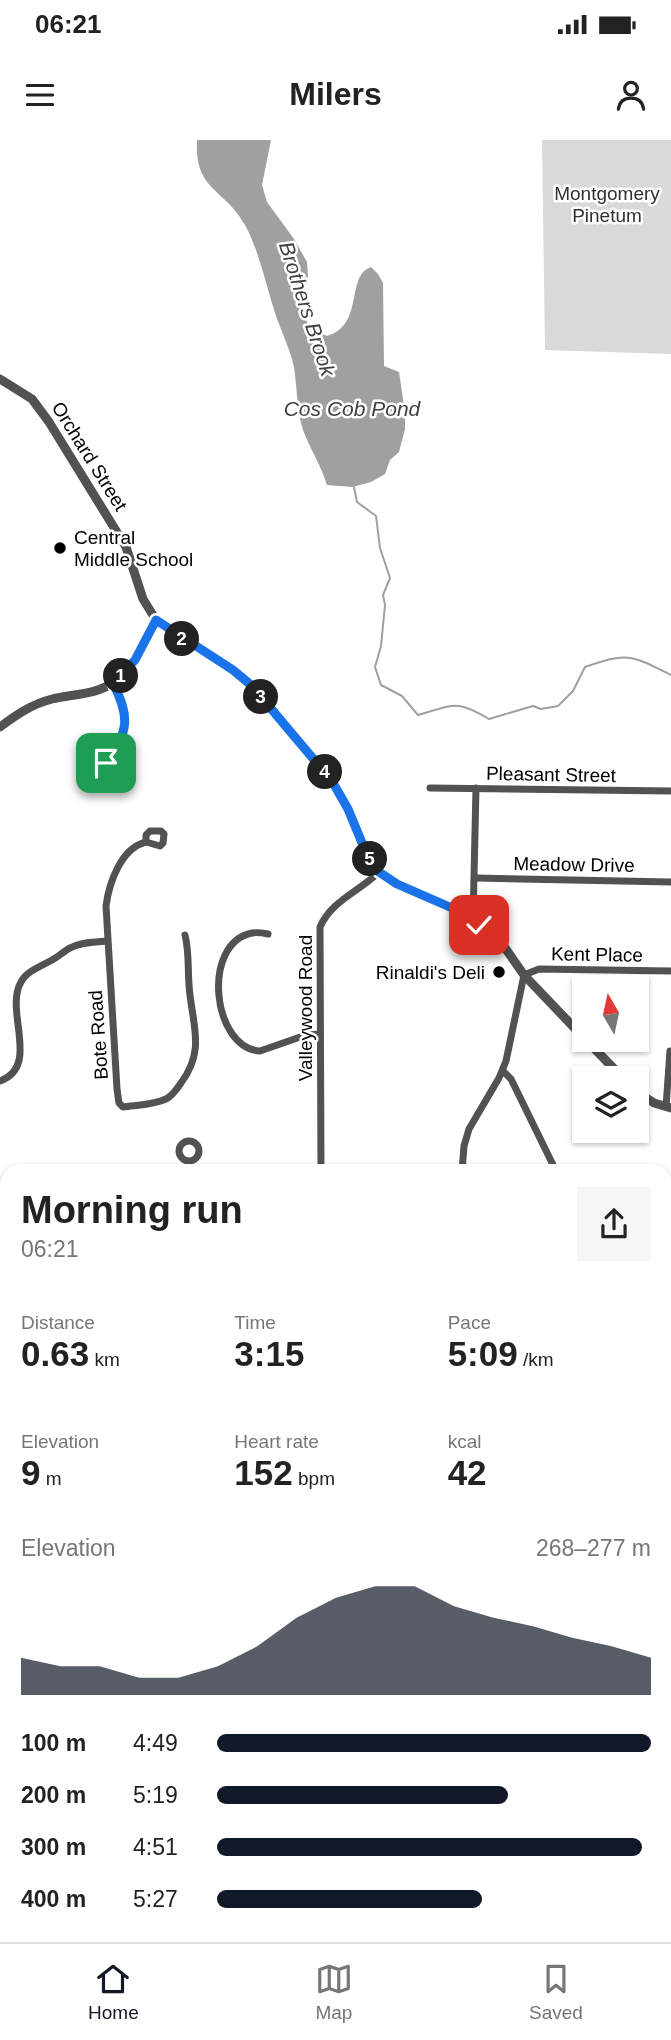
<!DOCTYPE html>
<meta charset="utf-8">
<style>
body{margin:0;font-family:Arial,sans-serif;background:#f6f6f6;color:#222;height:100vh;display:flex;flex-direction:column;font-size:26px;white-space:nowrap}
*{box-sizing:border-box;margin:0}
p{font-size:23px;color:#767676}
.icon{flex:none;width:38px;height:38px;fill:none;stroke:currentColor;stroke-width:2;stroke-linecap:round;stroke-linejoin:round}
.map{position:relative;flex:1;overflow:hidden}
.panel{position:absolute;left:0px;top:1024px;width:672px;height:779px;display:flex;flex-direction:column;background:#fff;border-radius:21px 21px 0 0;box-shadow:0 2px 5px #0004}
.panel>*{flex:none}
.needle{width:46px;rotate:351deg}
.fabs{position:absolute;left:572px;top:835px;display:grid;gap:14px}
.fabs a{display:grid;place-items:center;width:77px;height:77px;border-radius:0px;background:#fff;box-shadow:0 2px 5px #0004;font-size:35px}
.pin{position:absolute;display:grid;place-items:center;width:60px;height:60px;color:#fff;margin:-30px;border-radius:14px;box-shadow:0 4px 10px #0006}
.km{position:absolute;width:35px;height:35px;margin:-18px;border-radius:50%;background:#222;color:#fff;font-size:19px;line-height:35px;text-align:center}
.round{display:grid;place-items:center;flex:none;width:74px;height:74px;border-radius:0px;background:#f6f6f6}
.headline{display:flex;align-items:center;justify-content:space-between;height:119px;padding:0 21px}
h1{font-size:38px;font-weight:600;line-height:52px}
.metrics{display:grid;grid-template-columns:repeat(3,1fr);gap:10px;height:119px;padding:7px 21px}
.metrics div{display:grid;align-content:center}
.metrics b{font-size:35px;font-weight:600}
.metrics small{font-size:19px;font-weight:400}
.metrics p{font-size:19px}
.chart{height:196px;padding:14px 21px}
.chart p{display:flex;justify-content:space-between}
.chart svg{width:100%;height:126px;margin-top:7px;fill:#111827;opacity:.7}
ul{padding:0 21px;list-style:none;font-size:23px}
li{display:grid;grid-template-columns:112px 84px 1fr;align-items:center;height:52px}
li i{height:18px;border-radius:9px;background:#111827}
.status{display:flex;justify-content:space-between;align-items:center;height:49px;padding:0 35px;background:#fff;direction:ltr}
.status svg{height:19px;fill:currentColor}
header{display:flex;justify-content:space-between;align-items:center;height:91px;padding:0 21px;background:#fff;font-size:32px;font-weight:600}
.menu{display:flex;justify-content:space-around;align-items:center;height:98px;border-top:2px solid #e0e0e0;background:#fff;font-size:19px;color:#767676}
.menu a{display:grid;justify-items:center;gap:4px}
.menu .active{color:#111827}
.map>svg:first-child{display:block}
</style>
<div class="status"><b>06:21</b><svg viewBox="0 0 49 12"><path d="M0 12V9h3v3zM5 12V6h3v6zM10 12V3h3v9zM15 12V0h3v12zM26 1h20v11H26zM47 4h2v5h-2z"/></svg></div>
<header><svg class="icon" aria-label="menu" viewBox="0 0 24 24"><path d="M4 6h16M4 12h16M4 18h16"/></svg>Milers<svg class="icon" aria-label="person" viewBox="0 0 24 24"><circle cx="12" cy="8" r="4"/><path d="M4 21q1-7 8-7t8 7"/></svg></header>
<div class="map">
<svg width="671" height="1802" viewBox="0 0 671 1802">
<rect width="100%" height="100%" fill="#fff"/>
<g fill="#d9d9d9">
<path d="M542,0H671V214L545,210Z"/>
<path d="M671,1417V1471L665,1463V1421Z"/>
<path d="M665,1657L671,1659V1700L667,1699L670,1695L665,1691Z"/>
<path d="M7,1763V1796H51L53,1802H0V1765Z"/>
<path d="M556,1796H622L619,1802H554Z"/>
</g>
<g fill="#a0a0a0">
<path d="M197,0H271L262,45L267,62L294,99L307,122L308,136L301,167L309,187L327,196C365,185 345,136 371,127L378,134L383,143L384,226L399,232L405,272V289L399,312L390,320L385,334L371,342L352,347L327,345C321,325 310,309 303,290C297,271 297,247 294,227C290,209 282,193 276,176C266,146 260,113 245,85C225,48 194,51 197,0Z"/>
<path d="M671,1511V1656L665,1654V1517Z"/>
</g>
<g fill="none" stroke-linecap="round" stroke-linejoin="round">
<path stroke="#a0a0a0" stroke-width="2" d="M354,347L357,362L376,376L380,408L390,438L383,455L385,465L381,506L375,527L381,545L402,556L418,575C454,565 456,559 489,579L533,566L541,569L558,566L573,551L585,527C628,512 631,515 671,535"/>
<defs>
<g id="primary">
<path d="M665,1497L671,1492"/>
<path d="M0,1752L7,1751"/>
</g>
</defs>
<use href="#primary" stroke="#dbdbdb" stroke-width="12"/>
<g stroke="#525252" stroke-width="7">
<path d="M91,623H106C128,591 131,579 113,543"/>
<path d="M430,648L671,651"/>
<path d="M146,702L160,706L163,703L164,694L161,691H150L146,695V702C121,708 109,743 106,766L117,949L119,963L123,967C137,965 153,965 166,959C172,956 177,949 181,943C204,912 194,889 190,855C187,834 190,815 185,795"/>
<path d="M476,738L671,742"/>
<path d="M473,781L476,648"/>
<path d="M268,794C263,793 257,792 252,793C201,803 212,908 260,911L306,895L320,894"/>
<path d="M503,931L511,939L556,1031"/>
<path d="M0,941C41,926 4,871 21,842C27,831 41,826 52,820C58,817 64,811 70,808C80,802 95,802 107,801"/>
<path d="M666,967L670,911"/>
<circle cx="189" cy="1011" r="10"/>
<path d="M321,1031L320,787C331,761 360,751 379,732"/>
<path d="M462,1031L464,1006L469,989L499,938L506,921L524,835L539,829L671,831"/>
<path d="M665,1085L667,1084"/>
<path d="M665,1172L671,1169"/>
<path d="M665,1282L671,1279"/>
<path d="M665,1332L671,1343"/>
<path d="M665,1704L671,1705"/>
<path d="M291,1796L294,1802"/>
<path d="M377,1796L378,1802"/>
<path d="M497,1802L498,1796"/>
<path d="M623,1802L626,1796"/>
</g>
<g stroke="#525252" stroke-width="9">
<path d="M0,239L32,259L49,282L126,407L143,459L156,480L183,499L233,530L256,551L332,641L348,669L367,715L379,732L397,744L451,768L492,794L503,805L524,835L584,898"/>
<path d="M0,587C16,575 32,564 52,559C72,554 96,555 114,542C135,527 144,502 156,480"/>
<path d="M586,900L623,938"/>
<path d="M637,952L654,963L671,968"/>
<path d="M0,1055L7,1076"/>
</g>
<path stroke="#1f1f1f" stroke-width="10" d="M115,1796L117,1802"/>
<use href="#primary" stroke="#000" stroke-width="10"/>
</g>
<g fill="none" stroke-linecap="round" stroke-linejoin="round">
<defs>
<path id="route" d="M106,623C128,591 131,579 113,543L135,520L156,480L233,530L251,545L332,641L348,669L367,715L379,732L397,744L452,768L479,785"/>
</defs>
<use href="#route" stroke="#fff" stroke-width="14"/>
<use href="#route" stroke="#1a73e8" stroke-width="9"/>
</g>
<g fill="#000" stroke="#fff" stroke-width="2.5">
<circle cx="60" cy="408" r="7"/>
<circle cx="499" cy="832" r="7"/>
</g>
<g text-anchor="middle" stroke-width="5" stroke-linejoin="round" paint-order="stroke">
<g font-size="19" fill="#303030" stroke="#fff">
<text x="607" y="60">Montgomery<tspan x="607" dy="22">Pinetum</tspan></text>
</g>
<g font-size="19" fill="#000" stroke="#fff">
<text transform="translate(90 316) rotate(58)" y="7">Orchard Street</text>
<text transform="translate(551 634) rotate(1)" y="7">Pleasant Street</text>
<text transform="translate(574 724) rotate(1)" y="7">Meadow Drive</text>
<text transform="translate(597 814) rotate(1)" y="7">Kent Place</text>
<text transform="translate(305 868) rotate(-90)" y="7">Valleywood Road</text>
<text transform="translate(98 895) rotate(-94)" y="7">Bote Road</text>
</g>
<g font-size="19" fill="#000" stroke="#fff" text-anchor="start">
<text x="74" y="404">Central<tspan x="74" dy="22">Middle School</tspan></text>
<text x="485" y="839" text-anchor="end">Rinaldi's Deli</text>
</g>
<g font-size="21" font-style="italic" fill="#414141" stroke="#fff">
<text transform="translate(307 169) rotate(72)" y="7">Brothers Brook</text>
<text x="352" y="276">Cos Cob Pond</text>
</g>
</g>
</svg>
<div class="fabs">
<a><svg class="needle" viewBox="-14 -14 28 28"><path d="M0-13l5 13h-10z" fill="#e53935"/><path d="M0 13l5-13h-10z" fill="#767676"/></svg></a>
<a><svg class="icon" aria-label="layers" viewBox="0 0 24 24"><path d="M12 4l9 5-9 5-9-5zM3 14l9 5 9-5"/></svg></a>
</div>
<div class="pin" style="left:106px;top:623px;background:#1e9e55"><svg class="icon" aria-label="arrive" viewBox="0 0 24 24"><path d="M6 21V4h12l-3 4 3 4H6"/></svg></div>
<div class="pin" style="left:479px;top:785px;background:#d93025"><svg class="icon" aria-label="check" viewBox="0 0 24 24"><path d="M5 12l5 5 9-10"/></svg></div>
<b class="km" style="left:121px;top:536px">1</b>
<b class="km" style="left:182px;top:499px">2</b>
<b class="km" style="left:261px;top:557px">3</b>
<b class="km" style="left:325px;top:632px">4</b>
<b class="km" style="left:370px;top:719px">5</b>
<section class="panel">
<div class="headline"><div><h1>Morning run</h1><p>06:21</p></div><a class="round"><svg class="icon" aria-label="share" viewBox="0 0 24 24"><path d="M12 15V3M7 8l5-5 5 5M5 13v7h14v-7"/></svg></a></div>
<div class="metrics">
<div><p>Distance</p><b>0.63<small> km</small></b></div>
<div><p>Time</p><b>3:15</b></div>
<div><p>Pace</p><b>5:09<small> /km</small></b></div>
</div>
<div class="metrics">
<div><p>Elevation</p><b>9<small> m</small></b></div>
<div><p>Heart rate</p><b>152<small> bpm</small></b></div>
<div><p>kcal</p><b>42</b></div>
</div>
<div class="chart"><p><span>Elevation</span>268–277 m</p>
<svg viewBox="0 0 160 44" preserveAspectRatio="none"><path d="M0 44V31L10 34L20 34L30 38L40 38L50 34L60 27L70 17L80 10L90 6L100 6L110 13L120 17L130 20L140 24L150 27L160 31V44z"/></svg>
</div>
<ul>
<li><b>100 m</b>4:49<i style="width:100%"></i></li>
<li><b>200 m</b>5:19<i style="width:67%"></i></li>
<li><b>300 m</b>4:51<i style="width:98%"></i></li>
<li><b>400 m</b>5:27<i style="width:61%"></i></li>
</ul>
</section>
</div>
<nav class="menu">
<a class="active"><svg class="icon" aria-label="home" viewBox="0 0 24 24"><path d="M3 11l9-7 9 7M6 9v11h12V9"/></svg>Home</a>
<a><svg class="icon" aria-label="map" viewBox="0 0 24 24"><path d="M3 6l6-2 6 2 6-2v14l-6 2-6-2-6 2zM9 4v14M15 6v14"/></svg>Map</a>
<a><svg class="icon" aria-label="saved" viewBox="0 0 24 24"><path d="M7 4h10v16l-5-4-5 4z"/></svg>Saved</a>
</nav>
